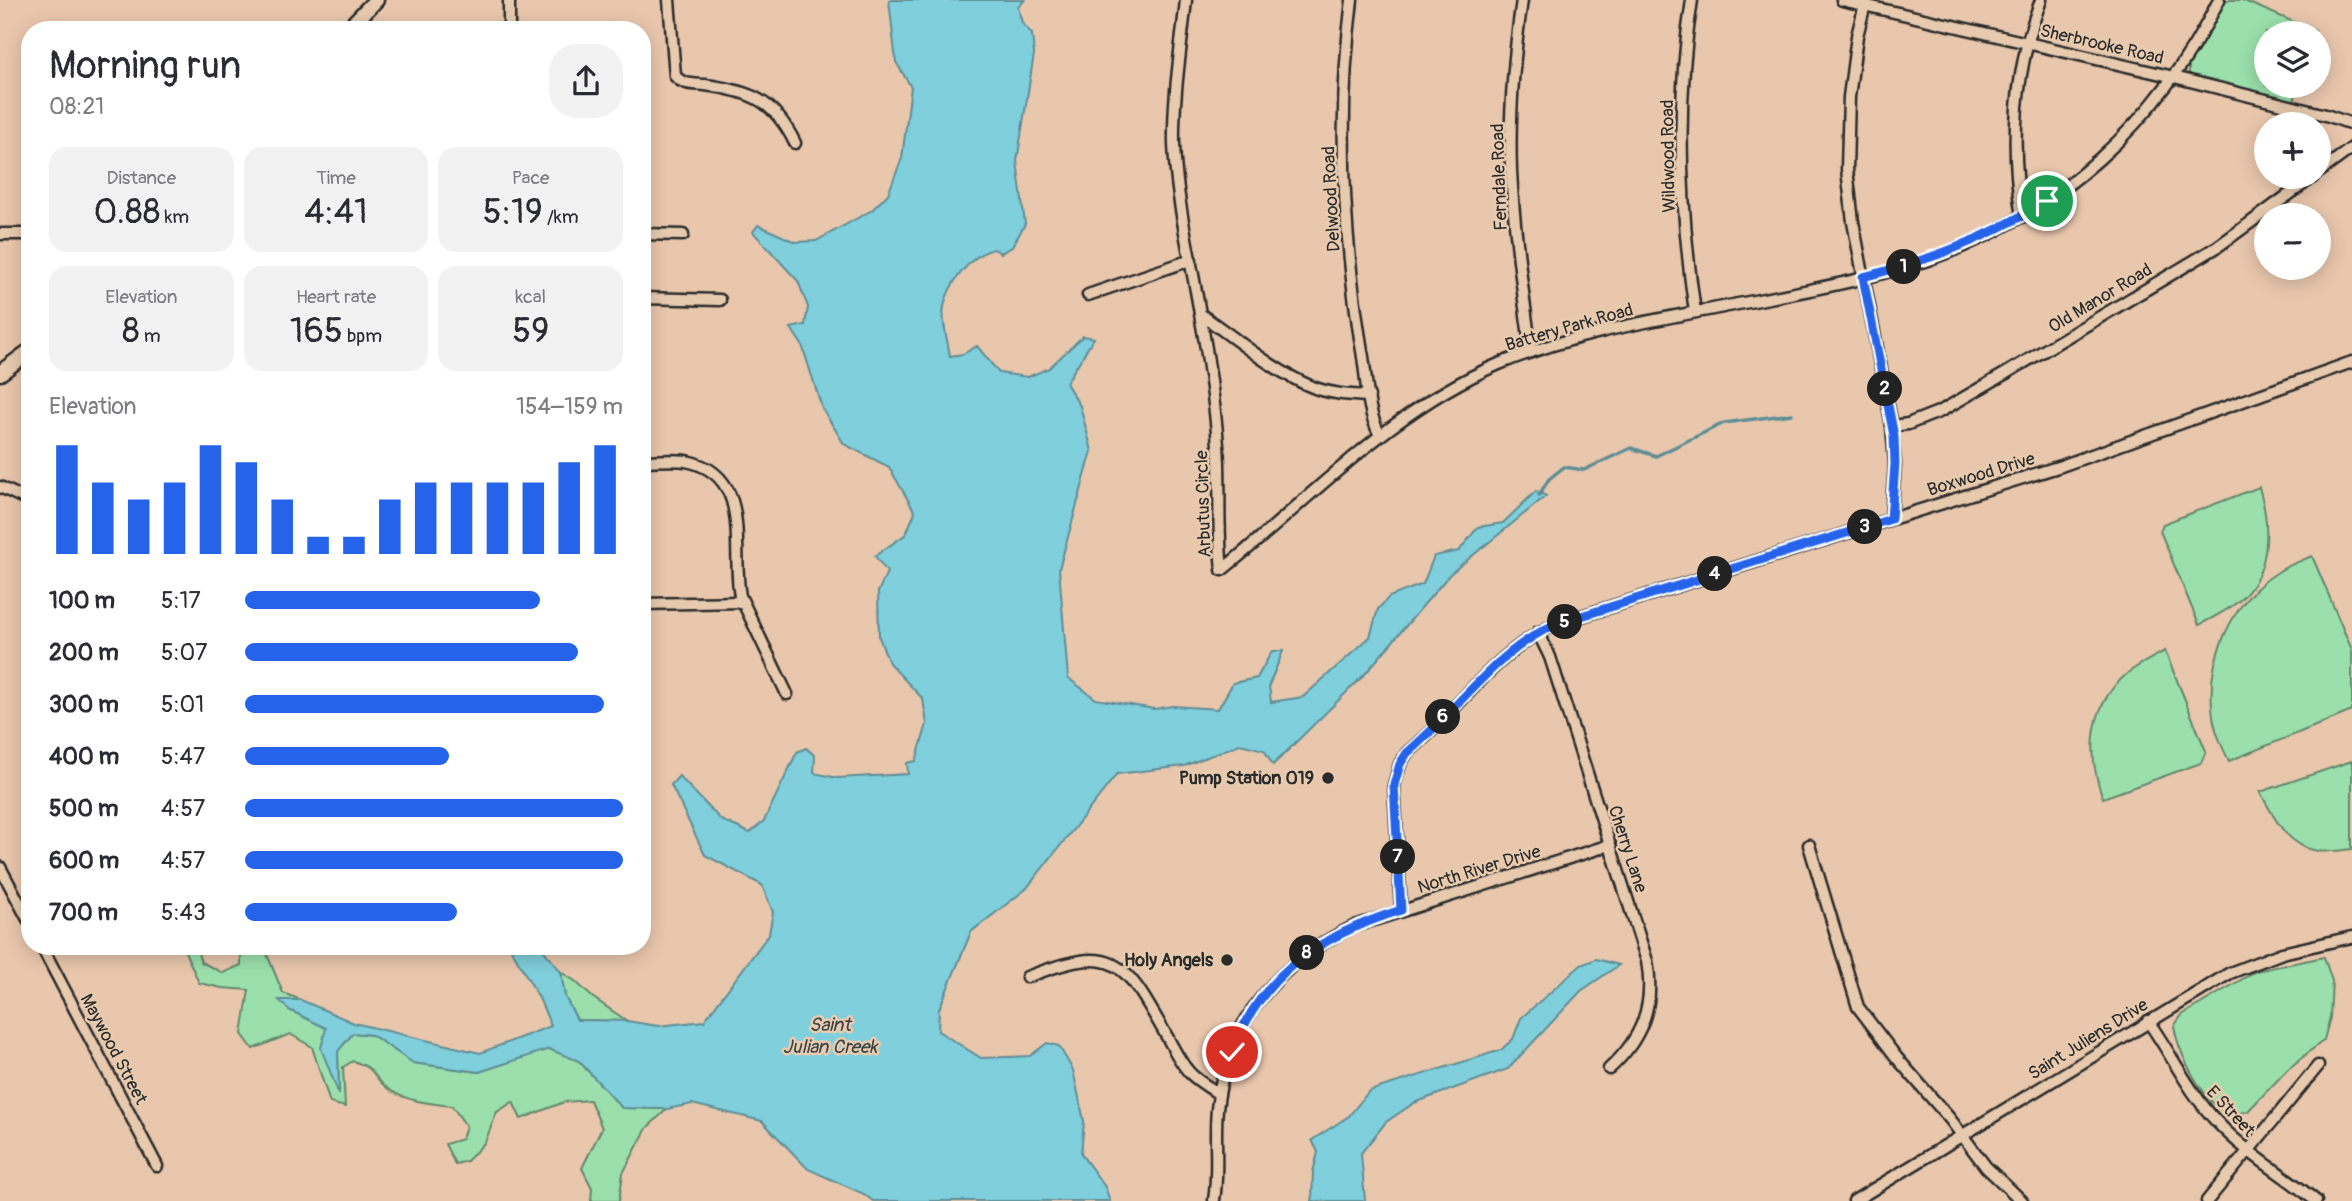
<!DOCTYPE html>
<meta charset="utf-8">
<style>
body{margin:0;font-family:Pangolin,sans-serif;background:#f2f2f3;color:#2b2b33;height:100vh;display:flex;flex-direction:column;font-size:26px;white-space:nowrap}
*{box-sizing:border-box;margin:0}
p{font-size:23px;color:#7c7c81}
.icon{flex:none;width:38px;height:38px;fill:none;stroke:currentColor;stroke-width:2;stroke-linecap:round;stroke-linejoin:round}
.map{position:relative;flex:1;overflow:hidden}
.sheet{position:absolute;left:21px;top:21px;width:630px;height:934px;display:flex;flex-direction:column;background:#fff;border-radius:28px;box-shadow:0 4px 18px #0003}
.sheet>*{flex:none}
.buttons{position:absolute;left:2254px;top:21px;display:grid;gap:14px}
.buttons a{display:grid;place-items:center;width:77px;height:77px;border-radius:50%;background:#fff;box-shadow:0 4px 18px #0003;font-size:35px}
.pin{position:absolute;display:grid;place-items:center;width:60px;height:60px;color:#fff;margin:-30px;border:4px solid #fff;border-radius:50%;box-shadow:0 2px 7px #0007}
.km{position:absolute;width:35px;height:35px;margin:-18px;border-radius:50%;background:#222;color:#fff;font-size:19px;line-height:35px;text-align:center}
.round{display:grid;place-items:center;flex:none;width:74px;height:74px;border-radius:28px;background:#f2f2f3}
.overview{display:flex;align-items:center;justify-content:space-between;height:119px;padding:0 28px}
h1{font-size:38px;font-weight:600;line-height:52px}
.figures{display:grid;grid-template-columns:repeat(3,1fr);gap:10px;height:119px;padding:7px 28px}
.figures div{display:grid;align-content:center;border-radius:18px;background:#f2f2f3;text-align:center}
.figures b{font-size:35px;font-weight:600}
.figures small{font-size:19px;font-weight:400}
.figures p{font-size:19px}
.chart{height:196px;padding:14px 28px}
.chart p{display:flex;justify-content:space-between}
.chart svg{width:100%;height:126px;margin-top:7px;stroke:#2563eb;stroke-width:6}
ul{padding:0 28px;list-style:none;font-size:23px}
li{display:grid;grid-template-columns:112px 84px 1fr;align-items:center;height:52px}
li i{height:18px;border-radius:9px;background:#2563eb}
.map>svg:first-child{display:block}
</style>
<div class="map">
<svg width="2352" height="1201" viewBox="0 0 2352 1201">
<rect width="100%" height="100%" fill="#e9c7ad"/>
<filter id="ink" filterUnits="userSpaceOnUse"><feTurbulence type="fractalNoise" baseFrequency=".0143" numOctaves="2"/><feDisplacementMap in="SourceGraphic" scale="14" xChannelSelector="R" yChannelSelector="G"/><feConvolveMatrix kernelMatrix="1 2 1 2 8 2 1 2 1" color-interpolation-filters="sRGB"/></filter>
<g filter="url(#ink)">
<g fill="#9be0ac" stroke="#63866c" stroke-width="2">
<path d="M2224,0H2242L2315,31V33H2266V86H2299L2294,101L2194,77L2189,73V65Z"/>
<path d="M2259,487C2270,523 2272,571 2241,599C2229,610 2214,617 2199,625L2160,531L2163,524Z"/>
<path d="M2312,556L2352,650V711L2229,761C2222,747 2215,732 2213,716C2205,661 2231,601 2278,572C2288,565 2301,561 2312,556Z"/>
<path d="M2165,651L2206,751L2201,763L2103,798C2086,753 2089,701 2132,670C2142,663 2154,657 2165,651Z"/>
<path d="M2352,761V849C2341,850 2328,853 2318,851C2286,846 2274,817 2260,792Z"/>
<path d="M183,947H196L201,962L223,973L241,965V956L236,947H264L283,993L301,1000H281L289,1010L327,1028L339,1092L338,1051L353,1033L372,1035L413,1063L479,1072L549,1049L579,1061L622,1108L667,1109L647,1128L623,1173L619,1201H591L592,1188L582,1168L602,1128L590,1100L564,1102L521,1119L513,1102L497,1112L485,1142L467,1161L455,1164L445,1144L462,1139L466,1126L452,1106C433,1104 403,1101 387,1088C370,1075 378,1069 353,1061L343,1067L345,1107L330,1103L312,1047L290,1034L253,1049L242,1034L249,990L222,988L199,983Z"/>
<path d="M2324,957L2332,981L2330,1017L2324,1040L2288,1069L2248,1111L2232,1115C2226,1112 2218,1108 2213,1103C2195,1084 2178,1051 2174,1026L2182,1015L2256,971Z"/>
<path d="M561,972L575,981L592,997L627,1021L577,1020L565,997Z"/>
</g>
<g fill="#80cfdc" stroke="#5e8d95" stroke-width="2">
<path d="M889,0H1025L1018,7L1022,23L1032,34L1034,54L1017,161L1025,224L1012,247L1001,253L994,249C972,253 948,285 944,306C941,321 948,342 950,356L963,354L977,346L999,373L1028,377L1049,368L1083,336L1094,338L1066,383L1080,406L1092,451L1059,569L1068,678L1096,699L1154,709L1173,706L1218,709L1233,683L1257,678L1272,651H1283L1269,685L1271,702L1303,697L1370,637L1378,609L1389,597L1423,584L1434,556L1459,551L1478,527L1503,523L1536,491L1546,496L1450,574L1365,674L1273,765L1264,750L1240,744L1184,766L1117,774L1026,889L971,932L939,1009L938,1031L981,1058L1030,1056L1047,1043L1059,1046L1073,1070L1084,1121L1081,1154L1105,1187L1110,1201H873L864,1194L808,1169L762,1121L692,1104L667,1109L622,1108L579,1061L549,1049L479,1072L413,1063L372,1035L353,1033L338,1051L339,1095L321,1048L326,1028L289,1010L279,1000H301L354,1023L480,1053L551,1026L539,998L510,947H541L561,972L565,997L577,1020L627,1021L658,1026L704,1021L769,934L773,912L762,885L705,855L671,785L679,776L721,820L750,833L764,821L797,752L806,748L815,756L814,773L838,778L908,774L907,763L916,761L927,724L923,699L889,663L879,637L878,592L887,572L875,556L906,534L915,512L889,467L844,444L822,408L802,345L791,328L805,325L808,307L798,281L753,232L758,225L795,242L816,241L872,210L888,194L902,158L911,87L896,62Z"/>
<path d="M1596,959L1619,965L1581,991L1508,1069L1414,1103L1386,1122L1361,1153L1365,1201H1312L1313,1172L1318,1152L1312,1140L1349,1116L1369,1091L1501,1050L1513,1039L1521,1018L1581,965Z"/>
</g>
<g fill="none" stroke-linecap="round" stroke-linejoin="round">
<path stroke="#5e8d95" stroke-width="3.5" d="M1539,495L1549,479L1564,467L1584,470L1631,448L1656,456L1724,423L1792,414"/>
<defs>
<g id="minor">
<path d="M669,0L675,76C683,85 693,84 705,85C751,91 774,100 795,143"/>
<path d="M1186,0C1181,48 1173,96 1174,144C1176,201 1191,258 1200,314C1234,337 1272,370 1310,386C1329,394 1349,395 1369,396"/>
<path d="M1352,0C1337,119 1343,239 1363,357C1367,382 1367,412 1380,435"/>
<path d="M1522,0C1514,55 1509,115 1511,171C1514,231 1523,292 1531,352"/>
<path d="M1692,0C1675,104 1680,208 1695,312"/>
<path d="M1842,0L2174,77L2326,115L2352,124"/>
<path d="M1866,0L1857,36L1849,97L1847,169L1853,222L1892,426L1895,464L1891,519"/>
<path d="M509,30V0"/>
<path d="M2319,172L2352,148"/>
<path d="M2022,217C2010,144 2015,69 2041,0"/>
<path d="M0,234H30"/>
<path d="M642,234L683,235"/>
<path d="M1088,295L1191,260"/>
<path d="M642,298L720,300"/>
<path d="M1200,314C1209,363 1217,413 1219,463C1220,499 1218,534 1222,570C1312,498 1390,410 1499,364C1569,335 1644,322 1718,308C1787,294 1862,282 1928,260C2057,215 2159,122 2219,0"/>
<path d="M1892,426L1908,424L1941,411L2008,372L2217,247L2313,177"/>
<path d="M642,461C656,461 673,459 686,461C754,474 731,548 740,596L787,694"/>
<path d="M0,487L30,501"/>
<path d="M642,604L742,602"/>
<path d="M1538,632L1550,657L1647,961C1655,1005 1642,1039 1609,1069"/>
<path d="M1809,845L1858,1007L1897,1058L1950,1119L1986,1167L2022,1201"/>
<path d="M0,867L30,923"/>
<path d="M1401,910L1394,785L1400,764L1407,753C1460,710 1492,653 1556,624L2061,466L2352,362"/>
<path d="M42,947L157,1166"/>
<path d="M1027,977C1115,943 1123,959 1166,1035C1173,1047 1179,1061 1189,1072C1197,1081 1209,1087 1219,1094"/>
<path d="M2148,1021C2172,1055 2189,1093 2218,1123C2247,1154 2283,1174 2316,1201"/>
<path d="M1214,1200C1219,1170 1214,1140 1217,1109C1226,1023 1278,962 1355,926L1610,845"/>
<path d="M1854,1201L2230,973L2282,953L2352,937"/>
<path d="M2207,1201L2318,1066"/>
</g>
<g id="secondary">
<path d="M347,30L376,0"/>
<path d="M0,373L30,351"/>
</g>
</defs>
<use href="#minor" stroke="#2b2b2b" stroke-width="15"/>
<use href="#secondary" stroke="#2b2b2b" stroke-width="19"/>
<use href="#minor" stroke="#e8cbaf" stroke-width="10"/>
<use href="#secondary" stroke="#e8cbaf" stroke-width="14"/>
</g>
</g>
<g fill="none" stroke-linecap="round" stroke-linejoin="round" filter="url(#ink)">
<defs>
<path id="route" d="M1232,1052C1263,971 1322,935 1401,910L1394,785L1400,764L1407,753C1458,710 1494,652 1556,624L1891,519L1895,464L1894,436L1863,277C1932,260 1986,239 2047,201"/>
</defs>
<use href="#route" stroke="#fff" stroke-width="14"/>
<use href="#route" stroke="#2563eb" stroke-width="9"/>
</g>
<g fill="#2b2b2b" stroke="#e8cbaf" stroke-width="2.5">
<circle cx="1328" cy="778" r="7"/>
<circle cx="1227" cy="960" r="7"/>
</g>
<g text-anchor="middle" stroke-width="5" stroke-linejoin="round" paint-order="stroke">
<g font-size="18" fill="#2b2b2b" stroke="#e8cbaf">
<text transform="translate(2102 44) rotate(13)" y="6">Sherbrooke Road</text>
<text transform="translate(1668 156) rotate(-91)" y="6">Wildwood Road</text>
<text transform="translate(1499 177) rotate(-92)" y="6">Ferndale Road</text>
<text transform="translate(1331 199) rotate(-93)" y="6">Delwood Road</text>
<text transform="translate(2100 298) rotate(-31)" y="6">Old Manor Road</text>
<text transform="translate(1569 327) rotate(-16)" y="6">Battery Park Road</text>
<text transform="translate(1981 474) rotate(-17)" y="6">Boxwood Drive</text>
<text transform="translate(1203 504) rotate(-92)" y="6">Arbutus Circle</text>
<text transform="translate(1628 849) rotate(72)" y="6">Cherry Lane</text>
<text transform="translate(1479 869) rotate(-17)" y="6">North River Drive</text>
<text transform="translate(2088 1039) rotate(-32)" y="6">Saint Juliens Drive</text>
<text transform="translate(114 1049) rotate(62)" y="6">Maywood Street</text>
<text transform="translate(2231 1111) rotate(47)" y="6">E Street</text>
</g>
<g font-size="18" font-weight="bold" fill="#2b2b2b" stroke="#e8cbaf" text-anchor="end">
<text x="1314" y="784">Pump Station 019</text>
<text x="1213" y="966">Holy Angels</text>
</g>
<g font-size="19" font-style="italic" fill="#384446" stroke="#e8cbaf">
<text x="830" y="1031">Saint<tspan x="830" dy="22">Julian Creek</tspan></text>
</g>
</g>
</svg>
<div class="buttons">
<a><svg class="icon" aria-label="layers" viewBox="0 0 24 24"><path d="M12 4l9 5-9 5-9-5zM3 14l9 5 9-5"/></svg></a>
<a>+</a>
<a>−</a>
</div>
<div class="pin" style="left:2047px;top:201px;background:#1e9e55"><svg class="icon" aria-label="arrive" viewBox="0 0 24 24"><path d="M6 21V4h12l-3 4 3 4H6"/></svg></div>
<div class="pin" style="left:1232px;top:1052px;background:#d93025"><svg class="icon" aria-label="check" viewBox="0 0 24 24"><path d="M5 12l5 5 9-10"/></svg></div>
<b class="km" style="left:1904px;top:267px">1</b>
<b class="km" style="left:1885px;top:389px">2</b>
<b class="km" style="left:1865px;top:527px">3</b>
<b class="km" style="left:1715px;top:574px">4</b>
<b class="km" style="left:1565px;top:622px">5</b>
<b class="km" style="left:1443px;top:717px">6</b>
<b class="km" style="left:1398px;top:857px">7</b>
<b class="km" style="left:1307px;top:953px">8</b>
<section class="sheet">
<div class="overview"><div><h1>Morning run</h1><p>08:21</p></div><a class="round"><svg class="icon" aria-label="share" viewBox="0 0 24 24"><path d="M12 15V3M7 8l5-5 5 5M5 13v7h14v-7"/></svg></a></div>
<div class="figures">
<div><p>Distance</p><b>0.88<small> km</small></b></div>
<div><p>Time</p><b>4:41</b></div>
<div><p>Pace</p><b>5:19<small> /km</small></b></div>
</div>
<div class="figures">
<div><p>Elevation</p><b>8<small> m</small></b></div>
<div><p>Heart rate</p><b>165<small> bpm</small></b></div>
<div><p>kcal</p><b>59</b></div>
</div>
<div class="chart"><p><span>Elevation</span>154–159 m</p>
<svg viewBox="0 0 160 44" preserveAspectRatio="none"><path d="M5 44V6M15 44V19M25 44V25M35 44V19M45 44V6M55 44V12M65 44V25M75 44V38M85 44V38M95 44V25M105 44V19M115 44V19M125 44V19M135 44V19M145 44V12M155 44V6"/></svg>
</div>
<ul>
<li><b>100 m</b>5:17<i style="width:78%"></i></li>
<li><b>200 m</b>5:07<i style="width:88%"></i></li>
<li><b>300 m</b>5:01<i style="width:95%"></i></li>
<li><b>400 m</b>5:47<i style="width:54%"></i></li>
<li><b>500 m</b>4:57<i style="width:100%"></i></li>
<li><b>600 m</b>4:57<i style="width:100%"></i></li>
<li><b>700 m</b>5:43<i style="width:56%"></i></li>
</ul>
</section>
</div>
